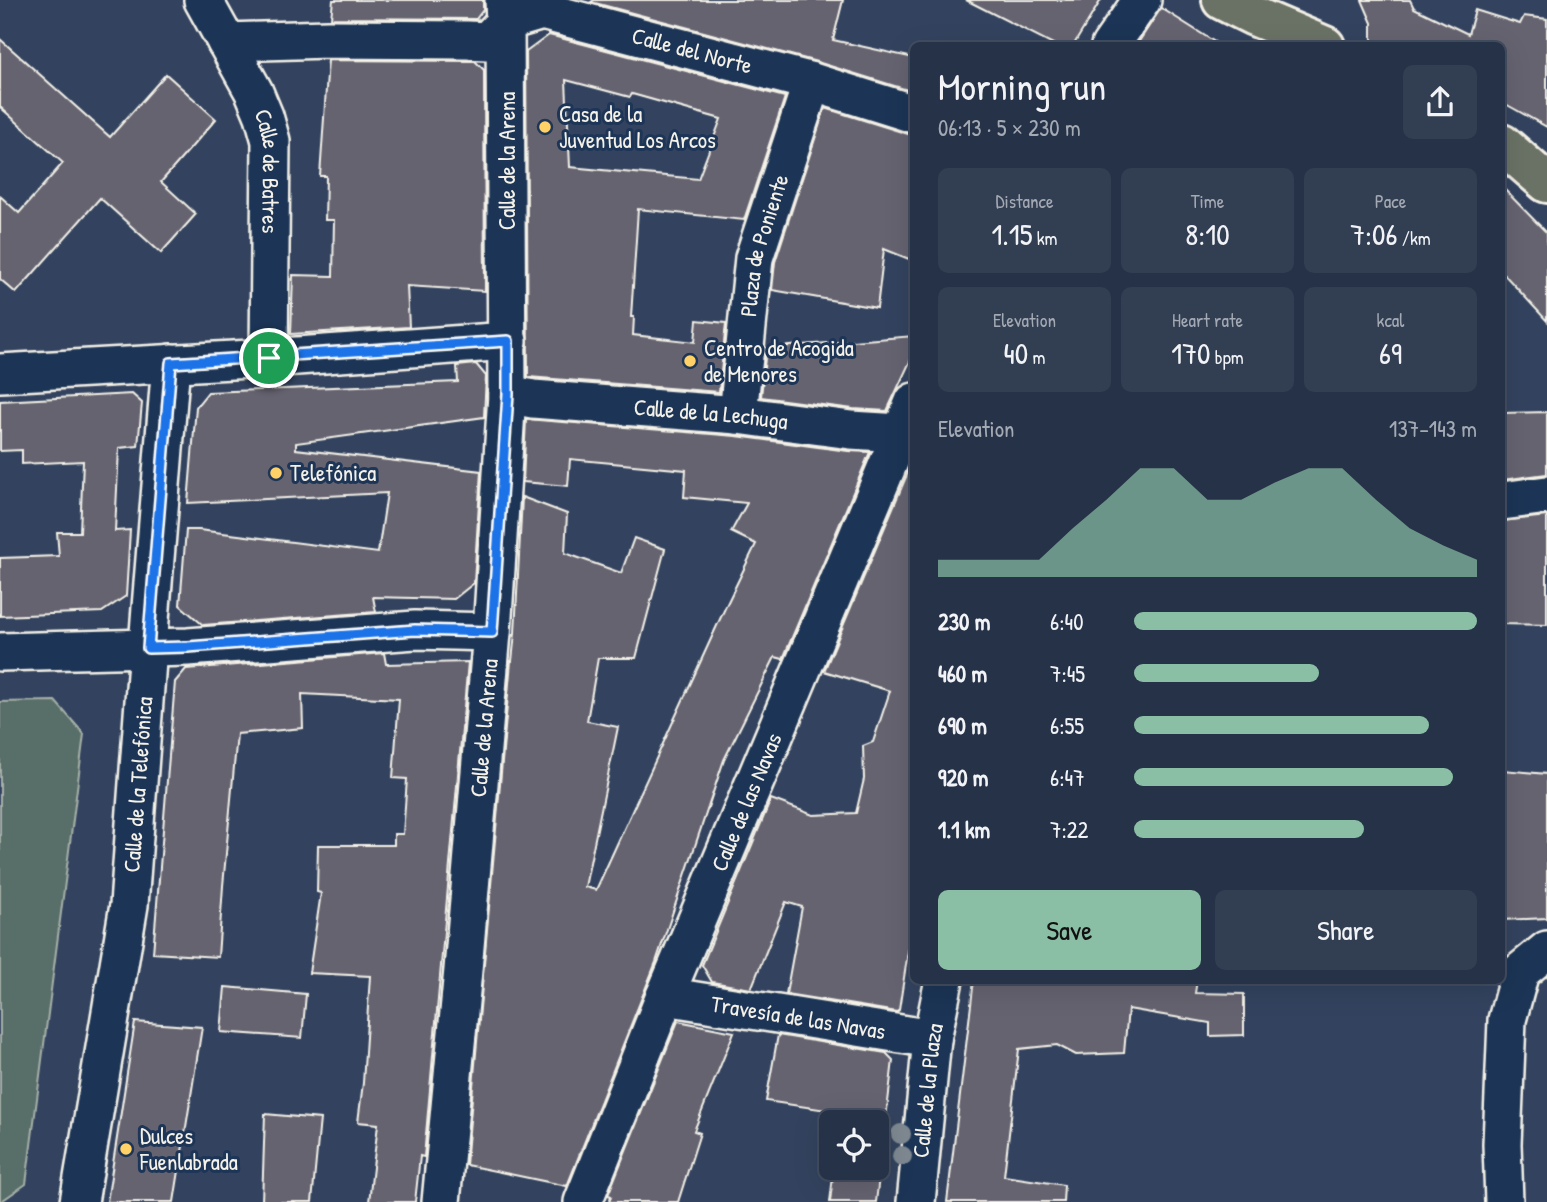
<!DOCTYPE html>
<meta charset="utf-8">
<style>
body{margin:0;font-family:"Patrick Hand",sans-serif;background:#323e52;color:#f1f3f6;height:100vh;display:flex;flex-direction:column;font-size:26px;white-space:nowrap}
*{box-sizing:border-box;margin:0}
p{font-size:23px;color:#a4aab4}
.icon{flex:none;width:38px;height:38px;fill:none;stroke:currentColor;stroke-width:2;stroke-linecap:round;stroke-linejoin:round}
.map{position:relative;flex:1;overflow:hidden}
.side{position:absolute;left:910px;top:42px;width:595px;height:942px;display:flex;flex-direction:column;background:#263247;border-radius:10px;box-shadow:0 7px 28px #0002,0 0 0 2px #424d60}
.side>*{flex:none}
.controls{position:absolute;left:819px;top:1110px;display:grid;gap:14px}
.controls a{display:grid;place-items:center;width:70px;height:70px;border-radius:10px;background:#263247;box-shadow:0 7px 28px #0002,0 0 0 2px #424d60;font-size:35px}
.pin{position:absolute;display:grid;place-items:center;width:60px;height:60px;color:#fff;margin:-30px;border:4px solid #fff;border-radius:50%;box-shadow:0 2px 7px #0007}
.round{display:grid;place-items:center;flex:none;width:74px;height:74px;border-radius:10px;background:#323e52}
.summary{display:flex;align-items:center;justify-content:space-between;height:119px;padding:0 28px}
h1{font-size:38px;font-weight:600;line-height:52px}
.metrics{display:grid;grid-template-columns:repeat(3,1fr);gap:10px;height:119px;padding:7px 28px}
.metrics div{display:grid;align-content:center;border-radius:10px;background:#323e52;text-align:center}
.metrics b{font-size:30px;font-weight:600}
.metrics small{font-size:19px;font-weight:400}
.metrics p{font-size:19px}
.chart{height:196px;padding:14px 28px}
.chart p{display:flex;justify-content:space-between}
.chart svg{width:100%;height:126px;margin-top:7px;fill:#8abfa5;opacity:.7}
.primary-button{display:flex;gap:14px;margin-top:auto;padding:14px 28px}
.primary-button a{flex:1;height:80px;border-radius:10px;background:#8abfa5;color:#111;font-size:28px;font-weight:600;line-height:80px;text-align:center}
.primary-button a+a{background:#323e52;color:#f1f3f6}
ul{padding:0 28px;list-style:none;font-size:23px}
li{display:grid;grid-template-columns:112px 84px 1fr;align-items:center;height:52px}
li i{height:18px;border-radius:9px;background:#8abfa5}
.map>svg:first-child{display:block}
</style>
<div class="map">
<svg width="1547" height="1202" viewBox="0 0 1547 1202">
<rect width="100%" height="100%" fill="#33435f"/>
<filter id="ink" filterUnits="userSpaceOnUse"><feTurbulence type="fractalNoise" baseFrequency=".0143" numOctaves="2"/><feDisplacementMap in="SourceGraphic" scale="14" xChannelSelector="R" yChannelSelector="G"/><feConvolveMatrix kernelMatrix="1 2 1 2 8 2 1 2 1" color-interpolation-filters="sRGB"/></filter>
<g filter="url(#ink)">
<path fill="#596e69" stroke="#a6b0a8" stroke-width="2" d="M55,701L84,734L26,1184L0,1202V702Z"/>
<g fill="#666471" stroke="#f4f1e8" stroke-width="2" fill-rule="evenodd">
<path d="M333,0H483V10L476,19L331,18Z"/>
<path d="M594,0H843L833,40L914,58V92L817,62L591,2Z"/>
<path d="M966,0H1101L1073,46H1057Z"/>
<path d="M1362,0H1410L1414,8L1468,34L1475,10L1520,24L1524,16L1547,19V127L1502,102V46H1398L1393,43L1385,46H1372V23Z"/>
<path d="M1161,8L1221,46H1136Z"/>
<path d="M549,35L785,97L744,220L638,209L631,317H634L633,335L695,342L697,320L726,323L719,392L528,377L526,52ZM566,80L630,97L632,94L721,119L698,179L570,167Z"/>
<path d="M0,39L110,137L166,74L216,119L161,182L196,214L161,253L100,198L16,293L0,279V196L19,213L63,163L0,107Z"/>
<path d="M328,60L475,61L484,70L485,291L407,286L409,327L291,334L293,275L333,276L334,220H325L326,176H320Z"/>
<path d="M825,108L908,134H914V261L884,249L877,308L772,290L775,262Z"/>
<path d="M1502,187L1547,233V321L1502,272Z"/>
<path d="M914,336V353L887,411L853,409L761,397L766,348Z"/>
<path d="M476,364L486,376L484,417L296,443V449L481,471L474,583L454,599L373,597L376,612L203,625L180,605L186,530H199L378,553L387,493L188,503L196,407L208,392L458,382L457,366Z"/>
<path d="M132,394L142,403L138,446L119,448L115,531L130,530L126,596L102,612L0,616V558L59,556L57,532H80L83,461L22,464V450L0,451V401Z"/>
<path d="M1547,412V474L1502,480V413Z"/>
<path d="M526,419L736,436L848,451L870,452L783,659L775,657L724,760L656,962L567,1186L466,1165L511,661H512L515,633L522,497L567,514L565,553L621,573L634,538L665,549L636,658H598L587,721L618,727L585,887L596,890L726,606L756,544L731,532L747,503L684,497L686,470L570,459L568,486L523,482Z"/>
<path d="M914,458V913L899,1010L897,1012L786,994L802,907L786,902L751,989L712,982L702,965L771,799L813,815L856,813L864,779L863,746L873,742L890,691L824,671Z"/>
<path d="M1547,516V625L1502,624V521Z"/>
<path d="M384,653L386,664L468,662L424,1157L420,1156L415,1202H369L378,1124L358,1122L363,1083L370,976L309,973L321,893L317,892L318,845H394V834H403L407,779L393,778L399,699L302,694L303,728L237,734L223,886L218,957L153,953L175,682L186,669Z"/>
<path d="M1502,770L1547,774V918L1502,920Z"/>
<path d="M974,980H1197L1195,993L1244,994V1035L1210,1036V1023L1128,1009L1124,1053L1076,1055L1057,1045L1019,1049L1004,1176L1064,1185L1063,1202H947Z"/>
<path d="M225,987L306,994L302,1038L221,1032Z"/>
<path d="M678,1021L734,1032L694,1131L700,1133L678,1202H609L611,1196L608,1195Z"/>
<path d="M135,1022L202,1027L174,1202H107Z"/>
<path d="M778,1035L886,1053L893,1060L876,1202H830L834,1167H877V1122H839L840,1112L766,1101Z"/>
<path d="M265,1114L320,1119L312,1202H262Z"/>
</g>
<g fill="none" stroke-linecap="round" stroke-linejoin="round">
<defs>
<g id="minor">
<path id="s1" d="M203,0L254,92L264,116L271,141L269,358"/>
<path id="s2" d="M226,42L328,39L467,40L487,41L505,22L542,11L812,82L914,114"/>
<path d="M1110,46L1142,0"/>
<path d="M0,373L269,358L508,341"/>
<path id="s3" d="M507,394L533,399L738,415L851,430L900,433L914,426"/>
<path id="s4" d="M738,415L754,258L812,82"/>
<path d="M1502,501L1547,495"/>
<path d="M0,652L188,647L415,630L492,632"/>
<path id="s5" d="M665,996L932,1039"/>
<path id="s6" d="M79,1202L129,905L150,620L171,363"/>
<path id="s7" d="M441,1202L463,970L492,632L507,394L505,22L504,0"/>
<path id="s8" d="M583,1202L665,996L914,402"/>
<path id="s9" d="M916,1202L932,1039L944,980"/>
<path d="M1504,1202L1502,1144L1507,1020L1520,972L1547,950"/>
</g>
<g id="major">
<path d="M1222,0L1254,16L1325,46"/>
<path d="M1502,144L1547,183"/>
</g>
</defs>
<use href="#minor" stroke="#f4f1e8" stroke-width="42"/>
<use href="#major" stroke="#f4f1e8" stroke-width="44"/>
<use href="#minor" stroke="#1d3557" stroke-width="37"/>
<use href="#major" stroke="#6a7165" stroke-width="38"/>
</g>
<g fill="#7f8992">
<circle cx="901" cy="1134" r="10"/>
<circle cx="902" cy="1156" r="10"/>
</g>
</g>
<g fill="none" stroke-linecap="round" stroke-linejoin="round" filter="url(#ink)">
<defs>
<path id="route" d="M508,341V394L492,632L415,630L188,647L148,648L171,363Z"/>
</defs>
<use href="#route" stroke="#fff" stroke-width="14"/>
<use href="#route" stroke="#1a73e8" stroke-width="9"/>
</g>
<g fill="#ffd166" stroke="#1d3557" stroke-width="2.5">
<circle cx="545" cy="127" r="7"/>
<circle cx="690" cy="361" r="7"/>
<circle cx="276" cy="473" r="7"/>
<circle cx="126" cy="1149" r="7"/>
</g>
<g text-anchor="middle" stroke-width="6" stroke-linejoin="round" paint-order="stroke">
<g font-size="23" fill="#f4f1e8" stroke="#1d3557">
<text dy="8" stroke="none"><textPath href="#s2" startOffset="481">Calle del Norte</textPath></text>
<text transform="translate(507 161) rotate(-90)" y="8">Calle de la Arena</text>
<text dy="8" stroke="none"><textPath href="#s1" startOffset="187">Calle de Batres</textPath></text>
<text dy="8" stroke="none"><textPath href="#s4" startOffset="172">Plaza de Poniente</textPath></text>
<text dy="8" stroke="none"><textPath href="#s3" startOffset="205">Calle de la Lechuga</textPath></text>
<text dy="8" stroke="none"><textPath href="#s7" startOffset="476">Calle de la Arena</textPath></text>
<text dy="8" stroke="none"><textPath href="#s6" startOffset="422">Calle de la Telefónica</textPath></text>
<text dy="8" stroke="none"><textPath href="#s8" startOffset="432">Calle de las Navas</textPath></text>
<text dy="8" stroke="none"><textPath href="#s5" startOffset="135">Travesía de las Navas</textPath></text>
<text dy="8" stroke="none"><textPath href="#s9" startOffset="112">Calle de la Plaza</textPath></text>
</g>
<g font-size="23" fill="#f4f1e8" stroke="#1d3557" text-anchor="start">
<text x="559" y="122">Casa de la<tspan x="559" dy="26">Juventud Los Arcos</tspan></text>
<text x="704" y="356">Centro de Acogida<tspan x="704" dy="26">de Menores</tspan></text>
<text x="290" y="481">Telefónica</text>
<text x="140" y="1144">Dulces<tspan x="140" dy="26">Fuenlabrada</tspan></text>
</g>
</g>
</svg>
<div class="controls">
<a><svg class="icon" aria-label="locate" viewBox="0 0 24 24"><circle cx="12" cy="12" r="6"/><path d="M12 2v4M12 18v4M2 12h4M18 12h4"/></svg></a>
</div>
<div class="pin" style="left:269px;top:358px;background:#1e9e55"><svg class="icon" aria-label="arrive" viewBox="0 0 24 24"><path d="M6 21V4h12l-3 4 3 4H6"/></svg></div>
<section class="side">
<div class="summary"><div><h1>Morning run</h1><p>06:13 · 5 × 230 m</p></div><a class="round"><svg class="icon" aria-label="share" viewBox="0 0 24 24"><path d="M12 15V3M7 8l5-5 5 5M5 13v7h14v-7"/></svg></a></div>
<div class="metrics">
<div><p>Distance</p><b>1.15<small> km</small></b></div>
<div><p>Time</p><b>8:10</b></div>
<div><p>Pace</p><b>7:06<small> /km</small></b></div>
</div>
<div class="metrics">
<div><p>Elevation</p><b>40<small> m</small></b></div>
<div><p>Heart rate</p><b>170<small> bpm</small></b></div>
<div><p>kcal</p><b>69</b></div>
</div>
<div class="chart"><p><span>Elevation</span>137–143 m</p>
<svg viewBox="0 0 160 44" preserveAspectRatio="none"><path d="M0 44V38L10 38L20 38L30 38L40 27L50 17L60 6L70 6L80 17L90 17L100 11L110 6L120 6L130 17L140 27L150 33L160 38V44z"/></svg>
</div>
<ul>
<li><b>230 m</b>6:40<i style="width:100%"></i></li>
<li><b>460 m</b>7:45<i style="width:54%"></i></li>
<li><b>690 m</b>6:55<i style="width:86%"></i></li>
<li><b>920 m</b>6:47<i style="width:93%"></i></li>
<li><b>1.1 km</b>7:22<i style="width:67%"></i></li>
</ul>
<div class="primary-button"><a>Save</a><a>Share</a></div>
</section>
</div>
